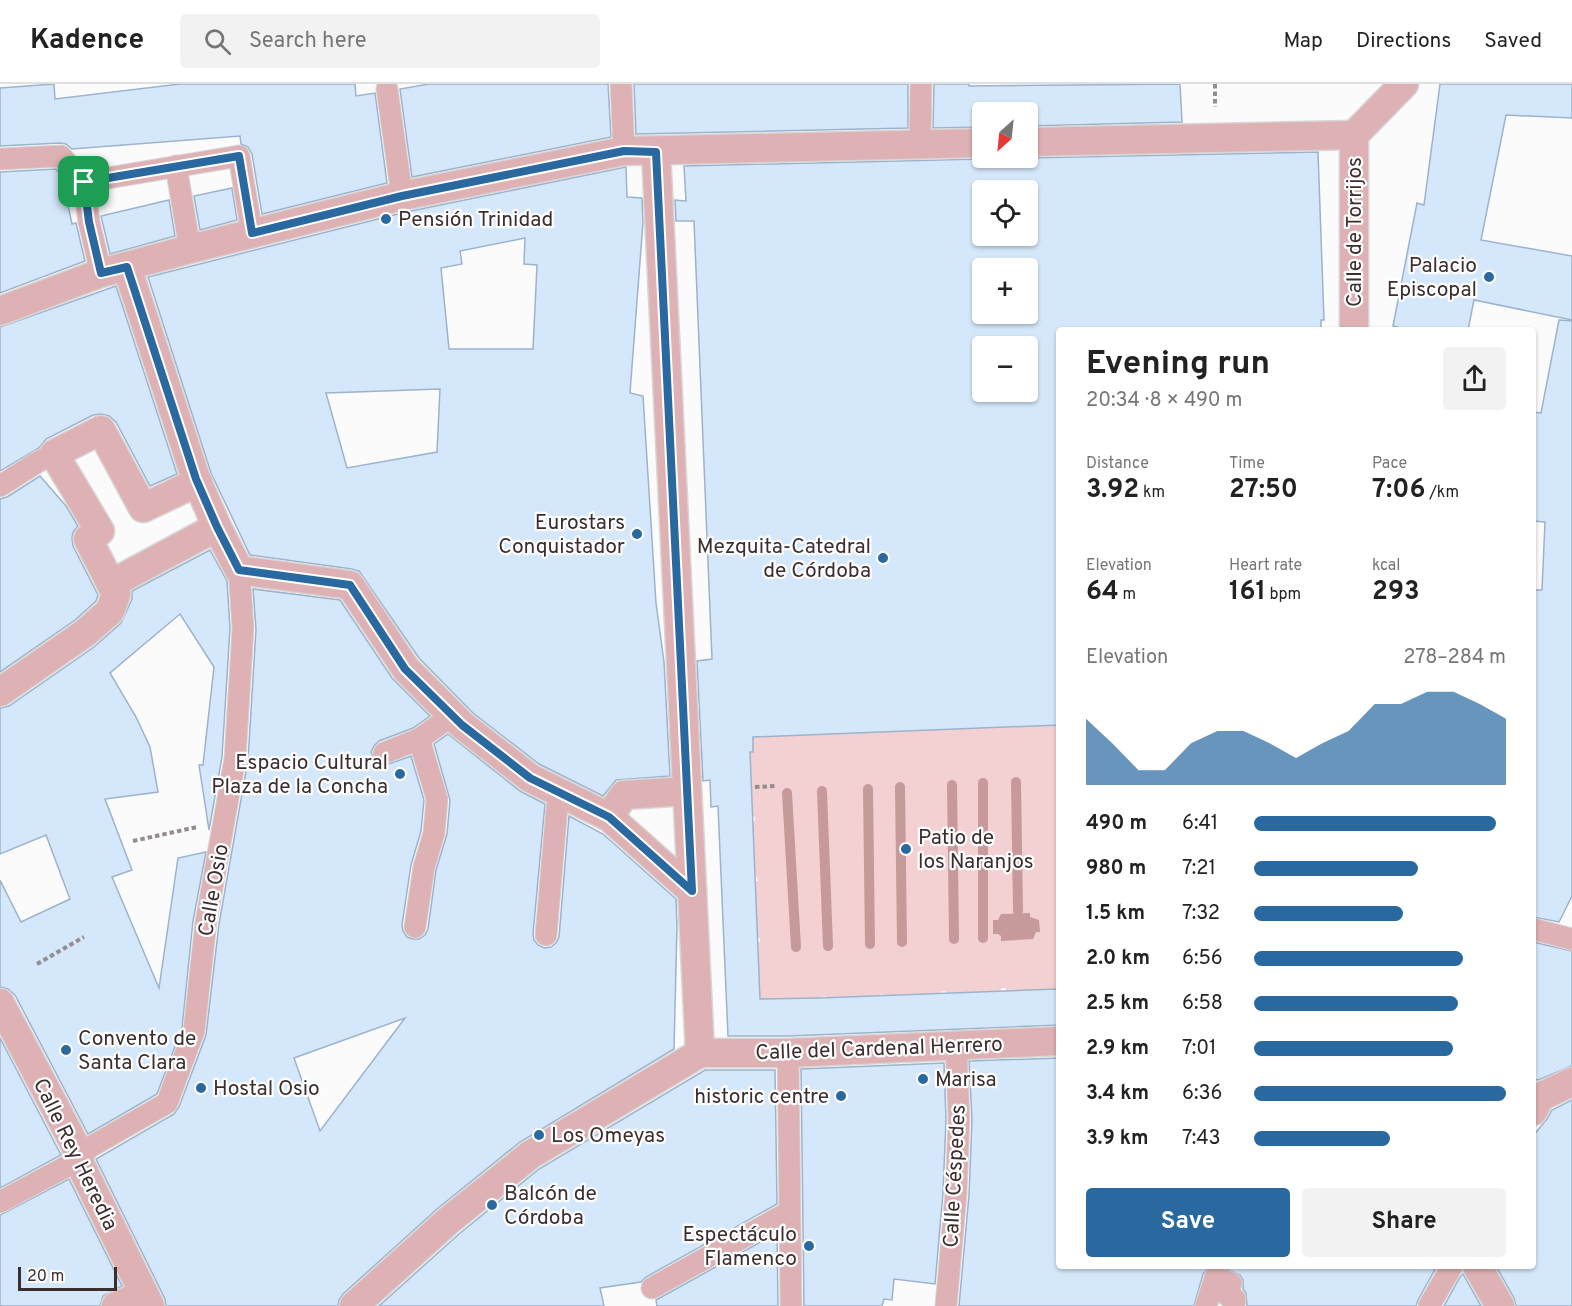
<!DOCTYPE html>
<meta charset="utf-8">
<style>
body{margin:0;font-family:Overpass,sans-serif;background:#f2f2f2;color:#222;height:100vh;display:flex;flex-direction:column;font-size:22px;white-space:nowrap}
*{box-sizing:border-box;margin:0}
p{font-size:20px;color:#767676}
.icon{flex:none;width:33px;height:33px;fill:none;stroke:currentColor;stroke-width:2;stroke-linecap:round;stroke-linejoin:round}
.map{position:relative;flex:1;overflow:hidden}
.drawer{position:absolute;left:1056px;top:243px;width:480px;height:942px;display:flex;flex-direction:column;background:#fff;border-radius:6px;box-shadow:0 2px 4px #0004}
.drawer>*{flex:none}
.needle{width:39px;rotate:207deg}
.controls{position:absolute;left:972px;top:18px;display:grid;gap:12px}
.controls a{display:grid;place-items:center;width:66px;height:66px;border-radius:6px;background:#fff;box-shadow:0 2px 4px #0004;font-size:30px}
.scale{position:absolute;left:18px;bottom:15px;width:99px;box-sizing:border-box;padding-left:6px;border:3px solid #3c2d2e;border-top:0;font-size:16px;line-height:21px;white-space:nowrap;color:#3c2d2e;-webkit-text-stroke:4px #fff;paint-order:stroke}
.pin{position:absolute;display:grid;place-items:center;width:51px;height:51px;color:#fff;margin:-26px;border-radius:12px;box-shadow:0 3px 9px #0006}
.round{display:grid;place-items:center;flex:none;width:63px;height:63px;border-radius:6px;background:#f2f2f2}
.head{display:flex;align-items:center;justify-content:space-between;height:102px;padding:0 30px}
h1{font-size:33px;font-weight:700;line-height:45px}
.stats{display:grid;grid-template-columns:repeat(3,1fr);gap:9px;height:102px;padding:6px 30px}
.stats div{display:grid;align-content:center}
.stats b{font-size:26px;font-weight:700}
.stats small{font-size:16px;font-weight:400}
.stats p{font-size:16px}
.chart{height:168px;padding:12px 30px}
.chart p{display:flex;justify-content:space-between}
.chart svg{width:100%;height:108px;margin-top:6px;fill:#29699f;opacity:.7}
.button{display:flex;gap:12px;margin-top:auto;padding:12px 30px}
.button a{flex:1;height:69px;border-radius:6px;background:#29699f;color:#fff;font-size:24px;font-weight:700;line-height:69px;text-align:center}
.button a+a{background:#f2f2f2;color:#222}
ul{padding:0 30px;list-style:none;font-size:20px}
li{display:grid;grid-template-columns:96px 72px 1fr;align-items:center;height:45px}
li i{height:15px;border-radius:8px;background:#29699f}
header{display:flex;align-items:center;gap:36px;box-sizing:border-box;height:84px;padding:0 30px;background:#fff;border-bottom:2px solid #e0e0e0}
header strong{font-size:28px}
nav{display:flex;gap:33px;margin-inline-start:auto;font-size:21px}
.search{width:420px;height:54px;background:#f2f2f2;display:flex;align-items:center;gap:15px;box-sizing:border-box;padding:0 21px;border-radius:6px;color:#767676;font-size:22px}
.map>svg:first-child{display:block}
</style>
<header>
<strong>Kadence</strong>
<div class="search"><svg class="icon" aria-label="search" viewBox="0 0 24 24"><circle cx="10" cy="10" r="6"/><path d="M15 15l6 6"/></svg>Search here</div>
<nav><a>Map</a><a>Directions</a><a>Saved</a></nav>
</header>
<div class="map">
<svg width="1572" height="1222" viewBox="0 0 1572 1222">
<rect width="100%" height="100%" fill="#fbfbfb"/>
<path fill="#f3d1d2" d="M1059,641V905L1006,907V904H1001V907L946,909L945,907H941V910L887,912L880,910V912L825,914V912L820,913V915L763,917L760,915L758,859L760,858V854H757L755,797H758L757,793L755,792L752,738L755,737V733L752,732L749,668H753V653Z"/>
<path fill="#c6999b" d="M1030,829V833L1039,836L1040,848H1036L1033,855L1001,857V852L998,850H993V836H998L1001,830Z"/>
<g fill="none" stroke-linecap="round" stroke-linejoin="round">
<g stroke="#c6999b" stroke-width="10">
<path d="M1016,698L1018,827"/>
<path d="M983,699V854"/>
<path d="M952,701L954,855"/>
<path d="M900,703L902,858"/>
<path d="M868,705L870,860"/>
<path d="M822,707L828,862"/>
<path d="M787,709L796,863"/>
</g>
</g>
<g fill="#d5e8fb" stroke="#9bb3cc" stroke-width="1.5" fill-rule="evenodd">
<path d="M54,0L55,15L180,0H355L356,12L375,9L387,99L262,130L252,70L248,63L241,60L240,52L72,65L66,60L60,59L0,62V4Z"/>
<path d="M429,0H608L611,53L412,93L400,5Z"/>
<path d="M634,0H908V44L636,50Z"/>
<path d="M934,0H969V2L1180,0L1182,38L1028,42V28H982V43L933,44Z"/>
<path d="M1440,0H1572V34L1506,31L1481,156L1572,172V236L1474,216L1468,246H1408L1393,242L1417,119L1424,121Z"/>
<path d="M1318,68L1324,236H1321V246H1059V641L753,653V668H750L760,915L820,914L1059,905V941L788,952H728L718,722L711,723L710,696L703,697L697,577L712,575L694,137H676L675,116L686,117L684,82L982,75L989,74H1028ZM982,106H1028V152H982ZM982,184H1028V230H982ZM982,262H1028V308H982Z"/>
<path d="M626,83L627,113L642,114L643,138L630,309L643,312L656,519L664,578L670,692L616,696L603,712L539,680L473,629L419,574L359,487L352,485L250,471L211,389L148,193L406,128ZM525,154L524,180L537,181L533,265H449L441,184L462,180L460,167ZM440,305L437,368L347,384L326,309Z"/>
<path d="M56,85L62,93L72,140L76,139L85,177L0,209V88Z"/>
<path d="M232,104L237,136L200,146L194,112Z"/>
<path d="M169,116L175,152L110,170L101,132Z"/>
<path d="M116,202L177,390L150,402L116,338L109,332L101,330L93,331L46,355L39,364L0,387V243Z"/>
<path d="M1559,236L1572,237V812L1559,838L1533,833V506H1542L1545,438L1533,437V328L1541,329Z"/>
<path d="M40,392L66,422L78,442L73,448L72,454L73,462L98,511L96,517L75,536L0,588V415L7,413Z"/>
<path d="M210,466L227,497L230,544L222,673L209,746L199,681H203L214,583L180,530L110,589L136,633L150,663L158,708L105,715L132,786L112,793L159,904L178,774L206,768L193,837L182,944L157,1010L88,1050L15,911L8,905L0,903V796L21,838L70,815L46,751L0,770V624L9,622L94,563L121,539L132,515V507Z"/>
<path d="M253,505L340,516L392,594L430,632L413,644L379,657L374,662L371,668L376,679L383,682L411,672L424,716L421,747L411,781L402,841L403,847L407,853L413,855H419L425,851L428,845L436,786L447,750L450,716L434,660L448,650L520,707L545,720L533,850L534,856L538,861L544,864L551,863L556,859L559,853L569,732L603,750L676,815L677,842L674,965L520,1058L437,1125L343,1210L339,1216L338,1222H166L165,1215L96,1075L174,1030L179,1023L206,951L219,840L248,676L256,545ZM405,934L320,1047L294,974Z"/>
<path d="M1533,858L1572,867V982L1538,996L1533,995Z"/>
<path d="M0,954L61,1071L0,1104Z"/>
<path d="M1059,974V1182H1211L1203,1190L1194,1222H959L969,1111L972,1036L969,977Z"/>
<path d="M944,979L946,1035L943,1109L935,1200L894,1195L892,1216L884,1215L882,1222H804L801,985Z"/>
<path d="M705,986H775L777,1120L646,1193L641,1198L600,1204L604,1222H379L459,1150L539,1085Z"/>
<path d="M1572,1016V1222H1516L1514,1214L1496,1182H1533V1052L1547,1035L1552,1026Z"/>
<path d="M69,1095L122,1202L103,1212L100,1222H0V1131Z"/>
<path d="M777,1149L778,1222H657L656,1216Z"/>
<path d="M1219,1182H1437L1418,1216L1416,1222H1247L1246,1209L1243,1205V1196L1240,1191Z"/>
<path d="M1463,1190L1481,1222H1444L1460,1193Z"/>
</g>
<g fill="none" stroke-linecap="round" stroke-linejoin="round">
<defs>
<g id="pedestrian">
<path d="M621,0L624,67"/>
<path d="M387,5L402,112"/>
<path d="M920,61L921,0"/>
<path d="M0,75L61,72L84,98L89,138L101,189"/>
<path d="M176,82L190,165"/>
<path d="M84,98L239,72L252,149"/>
<path d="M0,402L41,376"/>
<path d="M384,669L419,655L453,631"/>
<path d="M415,843L424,783L434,749L437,715L419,655"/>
<path d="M1533,845L1572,855"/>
<path d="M546,851L557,723L562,710"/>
<path d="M788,969L791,1222"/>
<path d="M0,1118L73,1079L90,1063L167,1019L183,976L194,947L206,838L235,675L243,544L239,486"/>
<path d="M652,1204L789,1128"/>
<path d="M946,1222L956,1110L959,1035L956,961"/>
<path d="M1206,1222L1215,1194L1231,1199L1228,1212L1235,1215L1234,1222"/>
<path d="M1429,1222L1452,1182"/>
</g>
<g id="minor">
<path d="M1354,51L1404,0"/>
<path d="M1028,58L1354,51"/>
<path d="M656,68L700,969"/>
<path d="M127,183L196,395L217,443L239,486L350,501L406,585L462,641L530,694L609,733L692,807"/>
<path d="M0,227L101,189L190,165L402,112L624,67L982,59"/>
<path d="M1354,246V51"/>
<path d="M111,500L217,443"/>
<path d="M0,608L85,549L110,527L116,510L88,455L100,447L54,370L101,346L143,424L198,398"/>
<path d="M609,733L624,711L687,707"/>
<path d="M0,919L75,1061L81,1082L150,1222"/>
<path d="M700,969H788L1059,957"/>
<path d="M1533,1027L1540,1013L1572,998"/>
<path d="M1477,1182L1500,1222"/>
<path d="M116,1222L144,1210"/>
<path d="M354,1222L448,1137L530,1071L700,969"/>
</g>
</defs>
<use href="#pedestrian" stroke="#d9d6d6" stroke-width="23"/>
<use href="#minor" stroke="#d9d6d6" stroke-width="31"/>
<g stroke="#958d8d" stroke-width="4" stroke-dasharray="4.5 3" stroke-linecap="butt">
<path d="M1215,0V23"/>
<path d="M755,703L776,702"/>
<path d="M133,757L197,743"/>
<path d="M37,880L84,853"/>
</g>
<use href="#pedestrian" stroke="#deb2b4" stroke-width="21"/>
<use href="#minor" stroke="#deb2b4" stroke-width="28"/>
</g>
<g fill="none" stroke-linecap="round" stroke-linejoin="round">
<defs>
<path id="route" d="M624,67L656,68L692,807L609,733L530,694L462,641L405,585L350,501L239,486L217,443L196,395L127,183L101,189L89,138L84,98L239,72L252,149L402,112Z"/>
</defs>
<use href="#route" stroke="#fff" stroke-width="12"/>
<use href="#route" stroke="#29699f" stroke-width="8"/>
</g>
<g fill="#29699f" stroke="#fff" stroke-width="2">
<circle cx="386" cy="135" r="6"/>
<circle cx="1489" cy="193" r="6"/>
<circle cx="637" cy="450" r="6"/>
<circle cx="883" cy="474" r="6"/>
<circle cx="400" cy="690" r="6"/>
<circle cx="906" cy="765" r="6"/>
<circle cx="66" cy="966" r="6"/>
<circle cx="923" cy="995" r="6"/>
<circle cx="201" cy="1004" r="6"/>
<circle cx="841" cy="1012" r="6"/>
<circle cx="539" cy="1051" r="6"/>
<circle cx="492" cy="1121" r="6"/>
<circle cx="809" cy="1162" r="6"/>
</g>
<g text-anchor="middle" stroke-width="4.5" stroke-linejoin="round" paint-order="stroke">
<g font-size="21" fill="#3c2d2e" stroke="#fff" text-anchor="start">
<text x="398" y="142">Pensión Trinidad</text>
<text x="1477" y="188" text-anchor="end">Palacio<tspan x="1477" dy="24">Episcopal</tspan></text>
<text x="625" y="445" text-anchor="end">Eurostars<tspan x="625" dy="24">Conquistador</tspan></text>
<text x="871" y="469" text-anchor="end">Mezquita-Catedral<tspan x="871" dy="24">de Córdoba</tspan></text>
<text x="388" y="685" text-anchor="end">Espacio Cultural<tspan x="388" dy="24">Plaza de la Concha</tspan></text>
<text x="918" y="760">Patio de<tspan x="918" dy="24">los Naranjos</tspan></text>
<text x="78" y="961">Convento de<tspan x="78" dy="24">Santa Clara</tspan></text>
<text x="935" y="1002">Marisa</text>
<text x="213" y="1011">Hostal Osio</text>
<text x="829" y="1019" text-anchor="end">historic centre</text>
<text x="551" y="1058">Los Omeyas</text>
<text x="504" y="1116">Balcón de<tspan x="504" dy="24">Córdoba</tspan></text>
<text x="797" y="1157" text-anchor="end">Espectáculo<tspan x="797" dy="24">Flamenco</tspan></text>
</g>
<g font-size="21" fill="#3c2d2e" stroke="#fff">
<text transform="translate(1354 148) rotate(-90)" y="7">Calle de Torrijos</text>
<text transform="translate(213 806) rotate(-80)" y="7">Calle Osio</text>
<text transform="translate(879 964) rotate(-2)" y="7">Calle del Cardenal Herrero</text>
<text transform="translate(76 1070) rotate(64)" y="7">Calle Rey Heredia</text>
<text transform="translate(954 1092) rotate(-87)" y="7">Calle Céspedes</text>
</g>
</g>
</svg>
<div class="controls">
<a><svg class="needle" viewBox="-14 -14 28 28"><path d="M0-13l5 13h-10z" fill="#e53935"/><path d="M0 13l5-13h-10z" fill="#767676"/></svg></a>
<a><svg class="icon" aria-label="locate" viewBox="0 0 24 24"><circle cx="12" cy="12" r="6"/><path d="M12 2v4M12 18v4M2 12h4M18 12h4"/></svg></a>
<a>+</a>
<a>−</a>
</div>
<div class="scale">20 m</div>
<div class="pin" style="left:84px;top:98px;background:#1e9e55"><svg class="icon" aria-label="arrive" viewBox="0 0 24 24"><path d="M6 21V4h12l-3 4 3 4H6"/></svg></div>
<section class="drawer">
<div class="head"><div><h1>Evening run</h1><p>20:34 · 8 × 490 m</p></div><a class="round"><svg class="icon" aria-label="share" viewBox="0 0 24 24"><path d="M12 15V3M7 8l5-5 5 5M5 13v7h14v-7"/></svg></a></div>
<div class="stats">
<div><p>Distance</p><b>3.92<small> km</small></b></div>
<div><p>Time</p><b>27:50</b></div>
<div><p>Pace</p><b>7:06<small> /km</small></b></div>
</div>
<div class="stats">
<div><p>Elevation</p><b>64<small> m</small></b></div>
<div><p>Heart rate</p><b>161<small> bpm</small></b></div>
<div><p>kcal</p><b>293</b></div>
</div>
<div class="chart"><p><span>Elevation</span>278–284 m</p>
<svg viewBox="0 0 160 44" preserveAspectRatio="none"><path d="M0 44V17L10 27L20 38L30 38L40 27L50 22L60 22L70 27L80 33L90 27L100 22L110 11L120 11L130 6L140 6L150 11L160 17V44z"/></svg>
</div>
<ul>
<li><b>490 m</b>6:41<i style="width:96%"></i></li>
<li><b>980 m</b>7:21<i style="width:65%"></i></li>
<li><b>1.5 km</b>7:32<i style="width:59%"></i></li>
<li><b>2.0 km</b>6:56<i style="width:83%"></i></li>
<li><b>2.5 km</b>6:58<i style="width:81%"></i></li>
<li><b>2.9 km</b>7:01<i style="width:79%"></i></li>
<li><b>3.4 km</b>6:36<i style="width:100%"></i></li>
<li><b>3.9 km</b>7:43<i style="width:54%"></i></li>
</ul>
<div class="button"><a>Save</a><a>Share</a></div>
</section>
</div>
